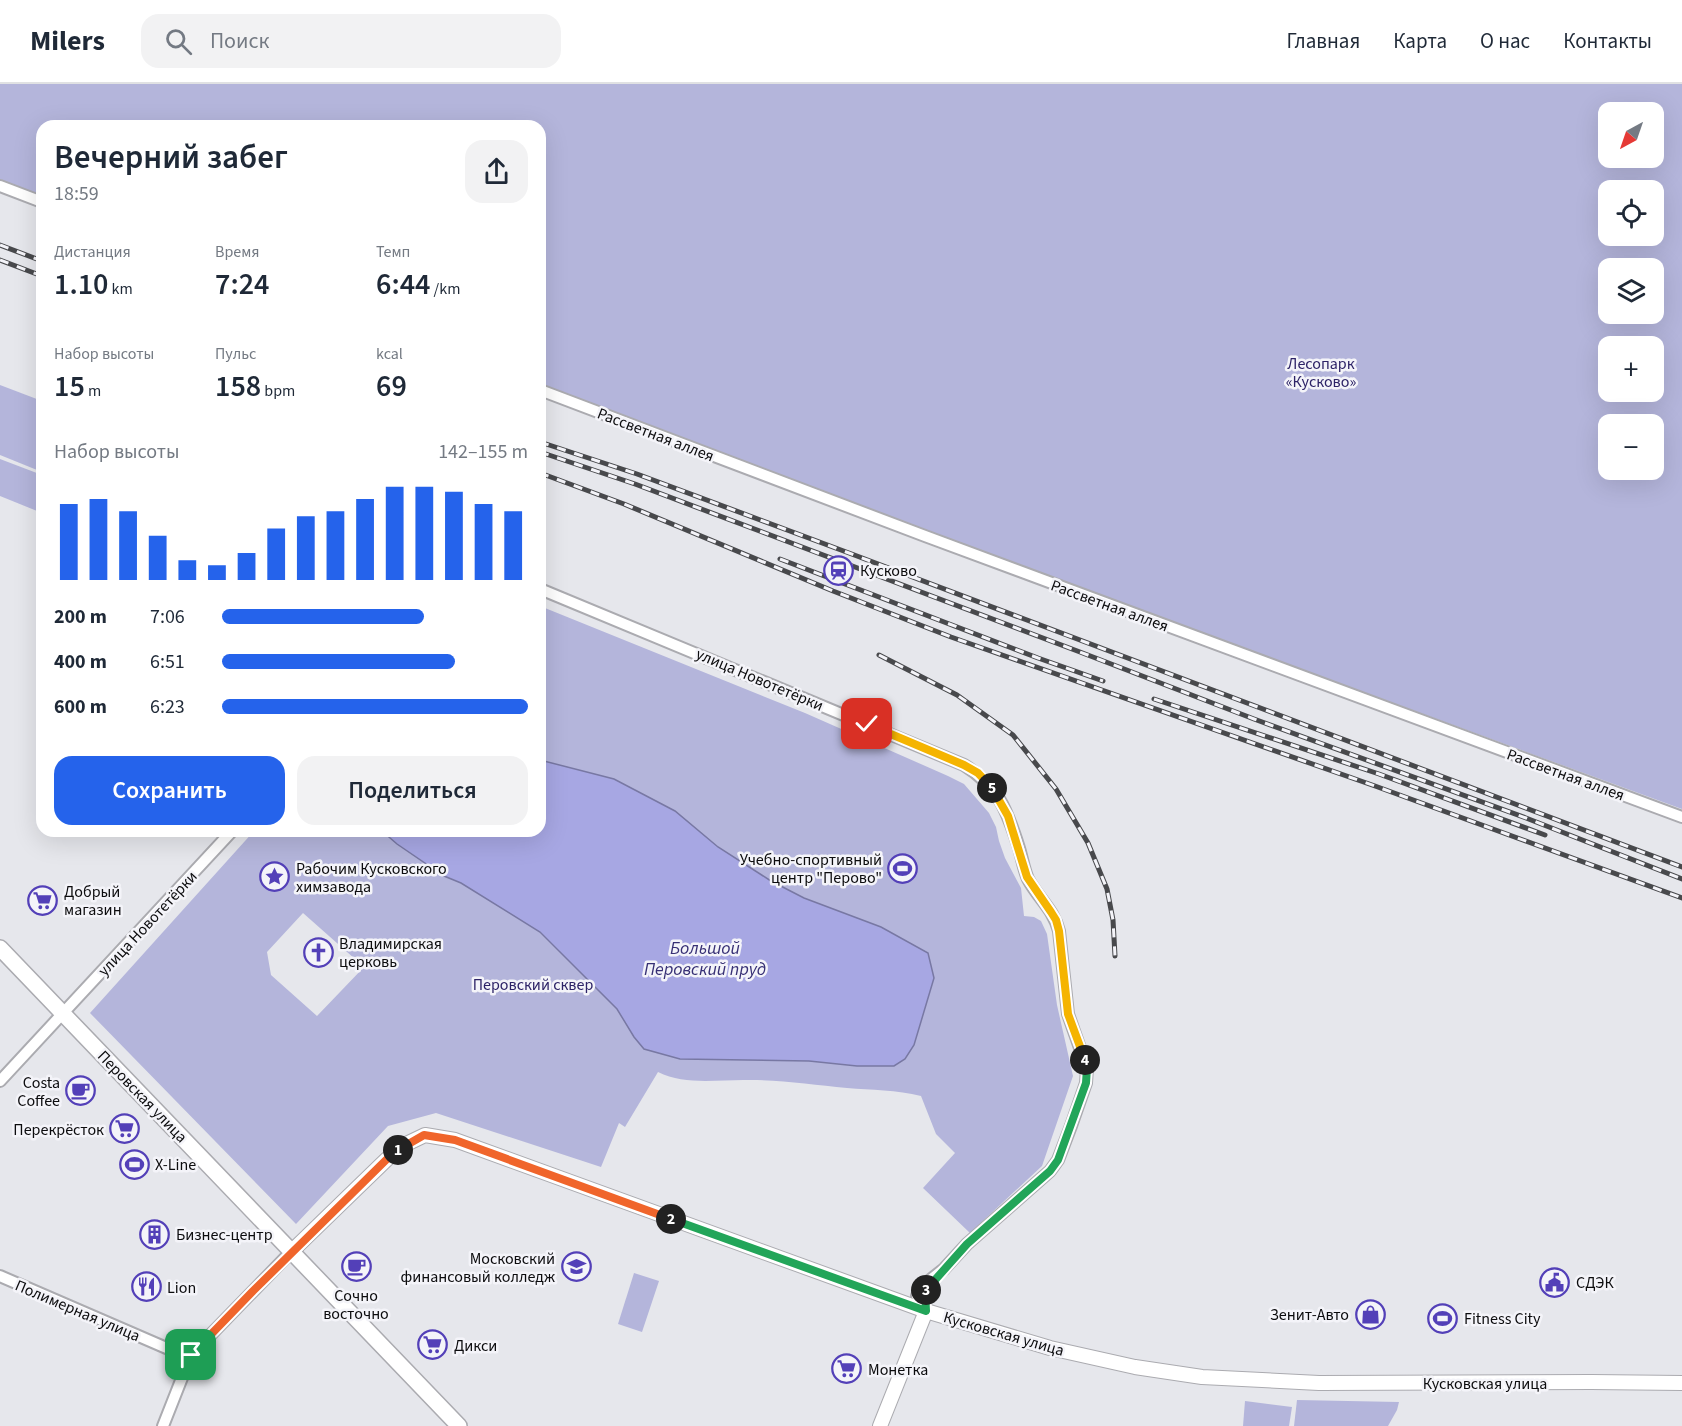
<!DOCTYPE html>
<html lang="ru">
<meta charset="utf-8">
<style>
body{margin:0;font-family:"Source Sans 3",sans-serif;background:#f2f2f3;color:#1f2937;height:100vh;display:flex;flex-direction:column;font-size:22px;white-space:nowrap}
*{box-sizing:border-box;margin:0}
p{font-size:20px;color:#747a83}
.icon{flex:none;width:33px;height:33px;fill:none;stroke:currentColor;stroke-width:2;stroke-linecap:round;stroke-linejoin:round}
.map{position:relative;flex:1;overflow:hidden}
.details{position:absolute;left:36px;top:36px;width:510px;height:717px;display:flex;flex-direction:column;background:#fff;border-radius:18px;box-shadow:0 6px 24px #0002}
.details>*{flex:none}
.needle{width:39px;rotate:220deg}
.tools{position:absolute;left:1598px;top:18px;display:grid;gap:12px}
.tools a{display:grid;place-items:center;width:66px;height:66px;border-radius:12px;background:#fff;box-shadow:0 6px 24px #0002;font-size:30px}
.pin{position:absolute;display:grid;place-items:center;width:51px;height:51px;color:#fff;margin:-26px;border-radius:12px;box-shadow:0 3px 9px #0006}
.km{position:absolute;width:30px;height:30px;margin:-15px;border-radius:50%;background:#222;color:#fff;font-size:16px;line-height:30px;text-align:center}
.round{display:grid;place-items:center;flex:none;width:63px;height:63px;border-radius:18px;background:#f2f2f3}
.overview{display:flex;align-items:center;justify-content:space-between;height:102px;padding:0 18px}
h1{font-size:33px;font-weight:600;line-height:45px}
.stats{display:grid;grid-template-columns:repeat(3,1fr);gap:9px;height:102px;padding:6px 18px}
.stats div{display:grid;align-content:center}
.stats b{font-size:30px;font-weight:600}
.stats small{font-size:16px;font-weight:400}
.stats p{font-size:16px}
.chart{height:168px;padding:12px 18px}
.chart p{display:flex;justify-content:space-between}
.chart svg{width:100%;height:108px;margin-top:6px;stroke:#2563eb;stroke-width:6}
.button{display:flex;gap:12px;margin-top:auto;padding:12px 18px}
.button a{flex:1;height:69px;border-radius:18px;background:#2563eb;color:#fff;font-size:24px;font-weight:600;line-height:69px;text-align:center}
.button a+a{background:#f2f2f3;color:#1f2937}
ul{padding:0 18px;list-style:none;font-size:20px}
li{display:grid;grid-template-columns:96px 72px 1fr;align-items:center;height:45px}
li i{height:15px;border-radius:8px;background:#2563eb}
header{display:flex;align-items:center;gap:36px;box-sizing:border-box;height:84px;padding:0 30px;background:#fff;border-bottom:2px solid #e0e1e3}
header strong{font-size:28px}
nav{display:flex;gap:33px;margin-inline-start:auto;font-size:21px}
.search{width:420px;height:54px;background:#f2f2f3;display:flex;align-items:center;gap:15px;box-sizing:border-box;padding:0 21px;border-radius:18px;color:#747a83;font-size:22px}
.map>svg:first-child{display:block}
</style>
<header>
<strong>Milers</strong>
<div class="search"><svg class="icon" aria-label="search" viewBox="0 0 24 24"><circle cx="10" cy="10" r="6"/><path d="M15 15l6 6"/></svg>Поиск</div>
<nav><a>Главная</a><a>Карта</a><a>О нас</a><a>Контакты</a></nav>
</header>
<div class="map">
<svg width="1682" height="1342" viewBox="0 0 1682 1342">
<rect width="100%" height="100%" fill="#e6e7ec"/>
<g fill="#b4b5db" fill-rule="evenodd">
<path d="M0,0H1682V725L983,469L540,302V42H42V115L0,99ZM1608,28H1653V74H1608ZM1608,106H1653V152H1608ZM1608,184H1653V230H1608ZM1608,262H1653V308H1608ZM1608,340H1653V386H1608Z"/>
<path d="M0,301L42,317V388L0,371Z"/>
<path d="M0,375L42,391V429L0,412Z"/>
<path d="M540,522L805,629L948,692L964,700L989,729L996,743L999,757L1005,774L1021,804L1024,832L1034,833L1041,837L1047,850L1057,921L1073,992L1042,1082L970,1149L923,1104L955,1069L936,1050L921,1012C897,1006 871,1006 847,1004C815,1001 783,996 750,996C720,995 686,1002 658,988L625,1043L619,1039L601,1083L436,1029L388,1042L296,1140L90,929L254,747H540ZM303,829L364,883L317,932L271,891L267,868Z"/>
<path d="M634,1189L659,1197L642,1248L618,1240Z"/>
<path d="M1297,1316L1399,1318L1397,1326L1388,1342H1294Z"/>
<path d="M1245,1317L1292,1323L1289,1342H1243Z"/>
</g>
<path fill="#a7a7e3" stroke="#7878a3" stroke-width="1.5" d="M540,676L614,695L675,727L718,763L771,797L804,814L881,843L928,869L934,894L914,961L905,975L894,982H857L809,977L680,975L644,965L634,953L617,925L540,848L461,799L444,792L397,760L382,747H540Z"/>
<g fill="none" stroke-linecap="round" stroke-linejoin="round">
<defs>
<g id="minor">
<path d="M0,102L42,118"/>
<path d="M540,306L925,452L1682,733"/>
<path d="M540,505L964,681C998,702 1007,726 1019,764C1022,774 1024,786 1028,795C1038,814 1054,826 1059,847L1068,930L1087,984L1086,999L1071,1042L1058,1076L1050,1087L967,1160L944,1185L920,1204L917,1212L926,1227"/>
<path d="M0,997L232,747"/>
<path d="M0,1192L171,1266L191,1271"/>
<path d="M163,1342L191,1271L291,1168"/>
</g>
<g id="tertiary">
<path d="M291,1168L386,1076L402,1062L425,1051L455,1056L926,1227L1050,1264L1135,1283L1202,1293L1319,1299L1591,1298L1682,1299"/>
<path d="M880,1342L926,1227"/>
</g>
<path id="secondary" d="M0,864L459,1342"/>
</defs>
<use href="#minor" stroke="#ababb0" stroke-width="14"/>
<use href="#tertiary" stroke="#ababb0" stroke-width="16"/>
<use href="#secondary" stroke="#ababb0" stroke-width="18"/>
<use href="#minor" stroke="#fff" stroke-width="10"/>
<use href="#tertiary" stroke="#fff" stroke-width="14"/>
<use href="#secondary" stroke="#fff" stroke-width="15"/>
<defs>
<g id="rail">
<path d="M0,161L42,177"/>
<path d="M0,176L42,192"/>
<path d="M540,358L637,390L849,469L1682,783"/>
<path d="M540,368L635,400L1080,568L1254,635L1526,734L1682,795"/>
<path d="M540,389L624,420L833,507L951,553L1375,702L1682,814"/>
<path d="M780,475L1038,574L1103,597"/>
<path d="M879,571L957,611L1013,651L1056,705L1088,759L1107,805L1113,836L1115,872"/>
<path d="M1154,615L1379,690L1545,751"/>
</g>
</defs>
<use href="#rail" stroke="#48494c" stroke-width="5"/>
<use href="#rail" stroke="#f4f4f9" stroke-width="3" stroke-dasharray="9" stroke-linecap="butt"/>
</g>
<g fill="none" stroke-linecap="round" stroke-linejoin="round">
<defs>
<path id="split-1" d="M191,1271L253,1207L386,1076L398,1066"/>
<path id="split-2" d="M398,1066L424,1051L455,1056L671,1135"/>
<path id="split-3" d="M671,1135L926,1227L925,1208L926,1206"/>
<path id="split-4" d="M926,1206L967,1160L1050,1087L1058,1076L1086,999L1087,984L1085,976"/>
<path id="split-5" d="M992,704L1008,732L1027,793L1051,828L1056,836L1059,847L1068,930L1085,976"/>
<path id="split-6" d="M867,640L964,681L978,689L992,704"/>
</defs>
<use href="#split-1" stroke="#fff" stroke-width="12"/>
<use href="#split-2" stroke="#fff" stroke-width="12"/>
<use href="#split-3" stroke="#fff" stroke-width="12"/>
<use href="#split-4" stroke="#fff" stroke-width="12"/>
<use href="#split-5" stroke="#fff" stroke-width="12"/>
<use href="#split-6" stroke="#fff" stroke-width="12"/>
<use href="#split-1" stroke="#f0652b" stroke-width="8"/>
<use href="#split-2" stroke="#f0652b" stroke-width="8"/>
<use href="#split-3" stroke="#22a559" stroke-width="8"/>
<use href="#split-4" stroke="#22a559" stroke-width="8"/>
<use href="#split-5" stroke="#f5b400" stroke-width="8"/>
<use href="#split-6" stroke="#f5b400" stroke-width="8"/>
</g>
<defs>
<symbol id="station-ring" viewBox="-11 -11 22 22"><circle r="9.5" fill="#f4f4f9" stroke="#5340b8" stroke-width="1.5"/><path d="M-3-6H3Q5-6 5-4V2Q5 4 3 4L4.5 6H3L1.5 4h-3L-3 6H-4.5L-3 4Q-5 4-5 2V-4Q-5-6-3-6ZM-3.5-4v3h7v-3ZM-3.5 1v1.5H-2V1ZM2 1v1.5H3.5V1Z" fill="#5340b8"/></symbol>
<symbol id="stadium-ring" viewBox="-11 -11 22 22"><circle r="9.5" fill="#f4f4f9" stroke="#5340b8" stroke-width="1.5"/><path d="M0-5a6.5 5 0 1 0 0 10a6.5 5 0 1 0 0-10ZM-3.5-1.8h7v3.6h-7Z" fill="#5340b8"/></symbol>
<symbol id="sight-ring" viewBox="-11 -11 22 22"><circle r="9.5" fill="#f4f4f9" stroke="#5340b8" stroke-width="1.5"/><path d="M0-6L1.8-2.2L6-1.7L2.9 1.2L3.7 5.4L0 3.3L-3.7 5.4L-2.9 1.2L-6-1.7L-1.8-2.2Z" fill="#5340b8"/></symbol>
<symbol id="supermarket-ring" viewBox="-11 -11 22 22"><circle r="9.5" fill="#f4f4f9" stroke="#5340b8" stroke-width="1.5"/><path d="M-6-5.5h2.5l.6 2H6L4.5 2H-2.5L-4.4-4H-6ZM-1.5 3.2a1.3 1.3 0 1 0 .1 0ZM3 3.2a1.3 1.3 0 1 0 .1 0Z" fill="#5340b8"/></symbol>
<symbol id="church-ring" viewBox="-11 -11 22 22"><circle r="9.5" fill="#f4f4f9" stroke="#5340b8" stroke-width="1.5"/><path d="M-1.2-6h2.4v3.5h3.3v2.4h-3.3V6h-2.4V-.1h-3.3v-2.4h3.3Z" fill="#5340b8"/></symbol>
<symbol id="cafe-ring" viewBox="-11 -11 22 22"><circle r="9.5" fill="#f4f4f9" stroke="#5340b8" stroke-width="1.5"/><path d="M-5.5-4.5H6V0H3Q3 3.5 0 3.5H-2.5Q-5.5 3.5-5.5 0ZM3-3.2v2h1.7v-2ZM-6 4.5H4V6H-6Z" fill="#5340b8"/></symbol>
<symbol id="building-ring" viewBox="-11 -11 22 22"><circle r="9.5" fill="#f4f4f9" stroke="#5340b8" stroke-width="1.5"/><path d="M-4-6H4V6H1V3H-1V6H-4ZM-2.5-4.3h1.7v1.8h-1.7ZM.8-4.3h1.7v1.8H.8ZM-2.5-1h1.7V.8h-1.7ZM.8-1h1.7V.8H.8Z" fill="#5340b8"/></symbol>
<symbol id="university-ring" viewBox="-11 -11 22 22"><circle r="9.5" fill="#f4f4f9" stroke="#5340b8" stroke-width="1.5"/><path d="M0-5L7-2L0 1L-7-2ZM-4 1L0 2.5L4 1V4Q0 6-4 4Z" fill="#5340b8"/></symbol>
<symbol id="civic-ring" viewBox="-11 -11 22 22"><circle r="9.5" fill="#f4f4f9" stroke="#5340b8" stroke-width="1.5"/><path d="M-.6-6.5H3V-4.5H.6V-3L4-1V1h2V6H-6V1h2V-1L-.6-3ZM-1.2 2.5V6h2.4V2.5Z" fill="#5340b8"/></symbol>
<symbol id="restaurant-ring" viewBox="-11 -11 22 22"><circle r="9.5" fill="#f4f4f9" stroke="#5340b8" stroke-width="1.5"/><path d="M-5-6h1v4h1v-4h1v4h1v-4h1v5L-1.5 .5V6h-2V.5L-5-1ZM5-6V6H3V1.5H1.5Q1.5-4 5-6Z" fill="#5340b8"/></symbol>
<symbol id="shop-ring" viewBox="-11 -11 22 22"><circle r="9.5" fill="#f4f4f9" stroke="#5340b8" stroke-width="1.5"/><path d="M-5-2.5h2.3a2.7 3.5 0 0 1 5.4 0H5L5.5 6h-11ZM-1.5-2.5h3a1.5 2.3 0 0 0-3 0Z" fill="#5340b8"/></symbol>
</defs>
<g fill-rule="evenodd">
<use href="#station-ring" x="822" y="470" width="33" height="33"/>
<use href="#stadium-ring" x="886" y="768" width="33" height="33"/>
<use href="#sight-ring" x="258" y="776" width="33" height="33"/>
<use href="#supermarket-ring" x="26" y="800" width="33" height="33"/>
<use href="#church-ring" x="302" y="852" width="33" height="33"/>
<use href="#cafe-ring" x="64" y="990" width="33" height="33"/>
<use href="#supermarket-ring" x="108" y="1028" width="33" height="33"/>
<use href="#stadium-ring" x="118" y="1064" width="33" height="33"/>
<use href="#building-ring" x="138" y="1134" width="33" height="33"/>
<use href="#cafe-ring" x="340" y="1166" width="33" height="33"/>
<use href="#university-ring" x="560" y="1166" width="33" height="33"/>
<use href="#civic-ring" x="1538" y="1182" width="33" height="33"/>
<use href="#restaurant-ring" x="130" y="1186" width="33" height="33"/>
<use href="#shop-ring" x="1354" y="1214" width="33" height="33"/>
<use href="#stadium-ring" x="1426" y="1218" width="33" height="33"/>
<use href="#supermarket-ring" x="416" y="1244" width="33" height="33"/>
<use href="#supermarket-ring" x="830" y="1268" width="33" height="33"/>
</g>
<g text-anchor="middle" stroke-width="5" stroke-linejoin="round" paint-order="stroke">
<g font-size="16" fill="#2d2367" stroke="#f4f4f9">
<text x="1321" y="285">Лесопарк<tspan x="1321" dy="18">«Кусково»</tspan></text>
<text x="533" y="906">Перовский сквер</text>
</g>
<g font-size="16" fill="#0c0c0e" stroke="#f4f4f9">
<text transform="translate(656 350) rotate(21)" y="6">Рассветная аллея</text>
<text transform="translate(1110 521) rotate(20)" y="6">Рассветная аллея</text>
<text transform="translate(760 595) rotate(23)" y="6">улица Новотетёрки</text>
<text transform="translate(1566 690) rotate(20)" y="6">Рассветная аллея</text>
<text transform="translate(147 839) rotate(-47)" y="6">улица Новотетёрки</text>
<text transform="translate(143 1012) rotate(46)" y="6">Перовская улица</text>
<text transform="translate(78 1226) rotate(23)" y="6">Полимерная улица</text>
<text transform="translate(1004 1249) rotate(16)" y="6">Кусковская улица</text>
<text x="1485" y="1305">Кусковская улица</text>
</g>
<g font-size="16" fill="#0c0c0e" stroke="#f4f4f9" text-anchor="start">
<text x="860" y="492">Кусково</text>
<text x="882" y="781" text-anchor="end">Учебно-спортивный<tspan x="882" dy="18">центр "Перово"</tspan></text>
<text x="296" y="790">Рабочим Кусковского<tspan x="296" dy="18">химзавода</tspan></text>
<text x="64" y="813">Добрый<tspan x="64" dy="18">магазин</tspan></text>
<text x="339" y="865">Владимирская<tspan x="339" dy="18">церковь</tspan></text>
<text x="60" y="1004" text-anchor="end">Costa<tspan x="60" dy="18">Coffee</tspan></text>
<text x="104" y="1051" text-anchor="end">Перекрёсток</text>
<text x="155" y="1086">X-Line</text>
<text x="176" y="1156">Бизнес-центр</text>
<text x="555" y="1180" text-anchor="end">Московский<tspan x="555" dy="18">финансовый колледж</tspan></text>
<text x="1576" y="1204">СДЭК</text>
<text x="167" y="1209">Lion</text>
<text x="356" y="1217" text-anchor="middle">Сочно<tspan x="356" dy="18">восточно</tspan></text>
<text x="1349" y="1236" text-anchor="end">Зенит-Авто</text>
<text x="1464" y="1240">Fitness City</text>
<text x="454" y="1267">Дикси</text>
<text x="868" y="1291">Монетка</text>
</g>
<g font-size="18" font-style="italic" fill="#373075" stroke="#f4f4f9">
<text x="705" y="870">Большой<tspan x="705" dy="21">Перовский пруд</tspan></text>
</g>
</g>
</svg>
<div class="tools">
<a><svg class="needle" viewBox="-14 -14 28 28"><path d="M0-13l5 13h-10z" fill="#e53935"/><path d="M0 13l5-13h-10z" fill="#747a83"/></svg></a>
<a><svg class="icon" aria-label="locate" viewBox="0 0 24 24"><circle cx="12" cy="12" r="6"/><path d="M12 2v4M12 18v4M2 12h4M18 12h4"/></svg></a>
<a><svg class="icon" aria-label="layers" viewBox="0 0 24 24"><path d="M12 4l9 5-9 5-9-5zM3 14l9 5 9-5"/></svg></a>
<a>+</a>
<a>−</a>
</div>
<div class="pin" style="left:191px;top:1271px;background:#1e9e55"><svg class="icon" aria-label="arrive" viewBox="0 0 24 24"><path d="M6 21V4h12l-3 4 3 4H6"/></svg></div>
<div class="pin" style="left:867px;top:640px;background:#d93025"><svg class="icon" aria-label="check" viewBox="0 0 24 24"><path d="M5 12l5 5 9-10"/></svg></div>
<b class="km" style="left:398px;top:1066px">1</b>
<b class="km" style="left:671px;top:1135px">2</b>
<b class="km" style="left:926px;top:1206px">3</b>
<b class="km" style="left:1085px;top:976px">4</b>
<b class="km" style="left:992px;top:704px">5</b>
<section class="details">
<div class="overview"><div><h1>Вечерний забег</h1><p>18:59</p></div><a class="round"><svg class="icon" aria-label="share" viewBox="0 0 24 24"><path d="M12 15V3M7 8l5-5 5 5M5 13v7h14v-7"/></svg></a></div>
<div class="stats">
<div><p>Дистанция</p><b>1.10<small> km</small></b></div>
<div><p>Время</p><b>7:24</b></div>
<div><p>Темп</p><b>6:44<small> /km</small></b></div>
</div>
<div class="stats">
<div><p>Набор высоты</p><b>15<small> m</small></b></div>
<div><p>Пульс</p><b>158<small> bpm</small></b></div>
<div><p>kcal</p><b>69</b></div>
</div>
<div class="chart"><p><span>Набор высоты</span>142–155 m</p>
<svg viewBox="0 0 160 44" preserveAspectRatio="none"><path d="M5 44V13M15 44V11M25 44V16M35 44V26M45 44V36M55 44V38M65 44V33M75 44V23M85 44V18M95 44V16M105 44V11M115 44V6M125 44V6M135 44V8M145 44V13M155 44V16"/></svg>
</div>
<ul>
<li><b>200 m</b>7:06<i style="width:66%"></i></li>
<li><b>400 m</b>6:51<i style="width:76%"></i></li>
<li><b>600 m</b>6:23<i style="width:100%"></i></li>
</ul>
<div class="button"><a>Сохранить</a><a>Поделиться</a></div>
</section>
</div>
